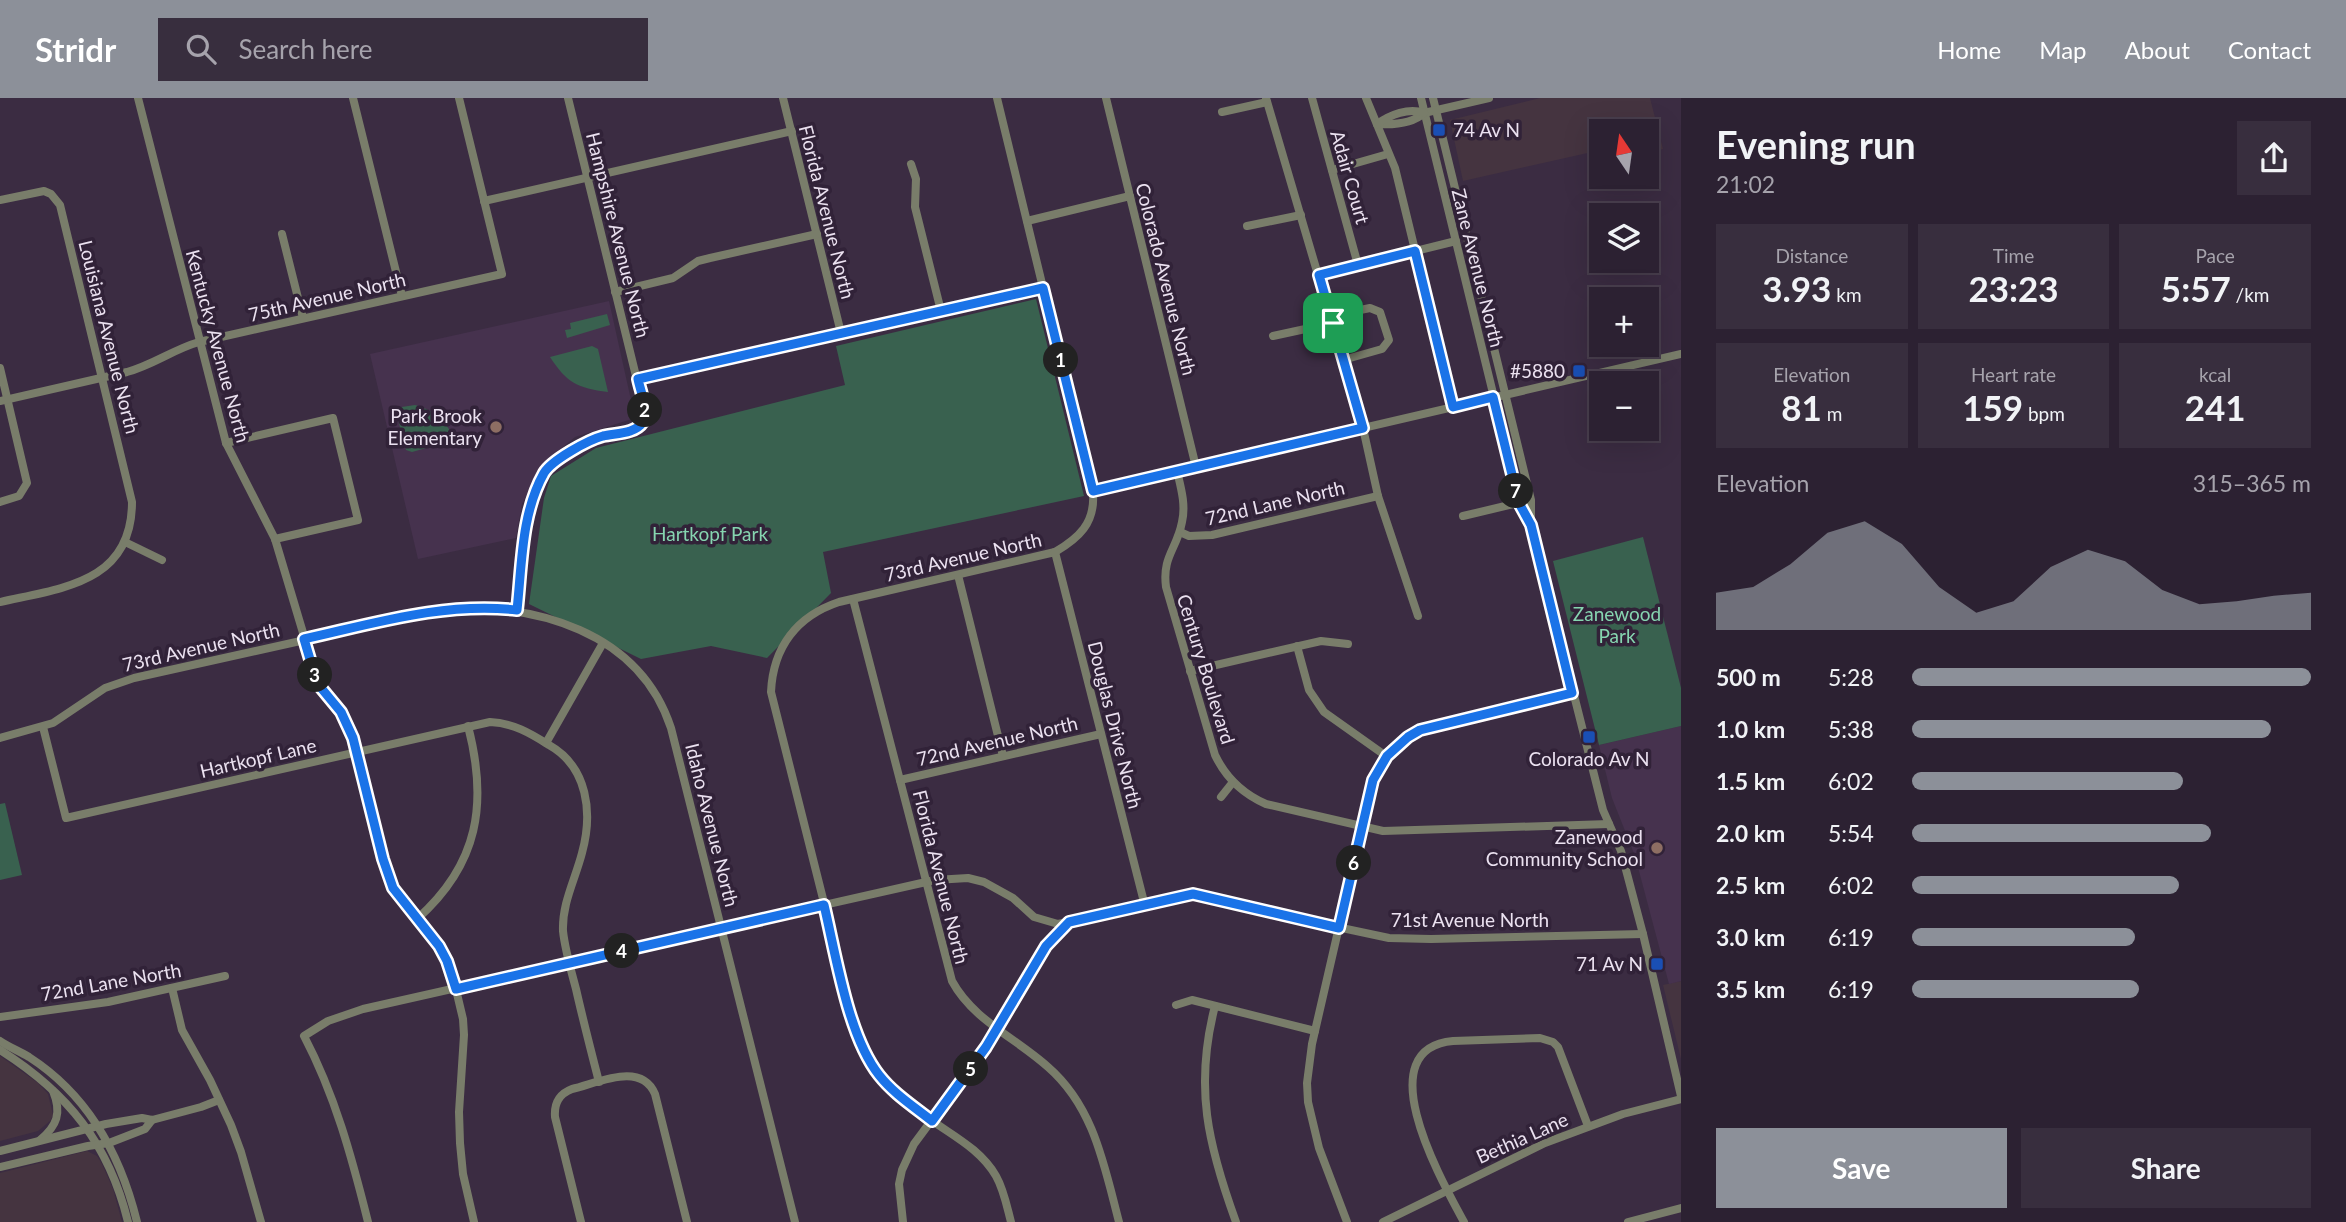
<!DOCTYPE html>
<meta charset="utf-8">
<style>
body{margin:0;font-family:Lato,sans-serif;background:#382e3e;color:#f1f3f6;height:100vh;display:flex;flex-direction:column;font-size:26px;white-space:nowrap}
*{box-sizing:border-box;margin:0}
p{font-size:23px;color:#a6a3ac}
.icon{flex:none;width:38px;height:38px;fill:none;stroke:currentColor;stroke-width:2;stroke-linecap:round;stroke-linejoin:round}
.map{position:relative;flex:1;overflow:hidden}
.sheet{display:flex;flex-direction:column;background:#2c2132;width:665px}
.sheet>*{flex:none}
.needle{width:46px;rotate:347deg}
.tools{position:absolute;left:1589px;top:21px;display:grid;gap:14px}
.tools a{display:grid;place-items:center;width:70px;height:70px;border-radius:0px;background:#2c2132;box-shadow:0 7px 28px #0002,0 0 0 2px #483e4d;font-size:35px}
.pin{position:absolute;display:grid;place-items:center;width:60px;height:60px;color:#fff;margin:-30px;border-radius:14px;box-shadow:0 4px 10px #0006}
.km{position:absolute;width:35px;height:35px;margin:-18px;border-radius:50%;background:#222;color:#fff;font-size:19px;line-height:35px;text-align:center}
.round{display:grid;place-items:center;flex:none;width:74px;height:74px;border-radius:0px;background:#382e3e}
.head{display:flex;align-items:center;justify-content:space-between;height:119px;padding:0 35px}
h1{font-size:38px;font-weight:700;line-height:52px}
.figures{display:grid;grid-template-columns:repeat(3,1fr);gap:10px;height:119px;padding:7px 35px}
.figures div{display:grid;align-content:center;border-radius:0px;background:#382e3e;text-align:center}
.figures b{font-size:35px;font-weight:700}
.figures small{font-size:19px;font-weight:400}
.figures p{font-size:19px}
.chart{height:196px;padding:14px 35px}
.chart p{display:flex;justify-content:space-between}
.chart svg{width:100%;height:126px;margin-top:7px;fill:#8c9099;opacity:.7}
.button{display:flex;gap:14px;margin-top:auto;padding:14px 35px}
.button a{flex:1;height:80px;border-radius:0px;background:#8c9099;color:#fff;font-size:28px;font-weight:700;line-height:80px;text-align:center}
.button a+a{background:#382e3e;color:#f1f3f6}
ul{padding:0 35px;list-style:none;font-size:23px}
li{display:grid;grid-template-columns:112px 84px 1fr;align-items:center;height:52px}
li i{height:18px;border-radius:9px;background:#8c9099}
header{display:flex;align-items:center;gap:42px;box-sizing:border-box;height:98px;padding:0 35px;background:#8c9099;color:#fff}
header strong{font-size:33px}
nav{display:flex;gap:38px;margin-inline-start:auto;font-size:24px}
.search{width:490px;height:63px;background:#382e3e;display:flex;align-items:center;gap:18px;box-sizing:border-box;padding:0 24px;border-radius:0px;color:#a6a3ac;font-size:26px}
main{display:flex;flex:1;min-height:0}
.map>svg:first-child{display:block}
</style>
<header>
<strong>Stridr</strong>
<div class="search"><svg class="icon" aria-label="search" viewBox="0 0 24 24"><circle cx="10" cy="10" r="6"/><path d="M15 15l6 6"/></svg>Search here</div>
<nav><a>Home</a><a>Map</a><a>About</a><a>Contact</a></nav>
</header>
<main>
<div class="map">
<svg width="1681" height="1124" viewBox="0 0 1681 1124">
<rect width="100%" height="100%" fill="#3b2c42"/>
<g fill="#453440">
<path d="M1540,0H1650L1663,51L1647,55V33H1601V52L1463,83L1450,22Z"/>
<path d="M1681,883V961L1663,887Z"/>
<path d="M0,958L38,985L48,996L53,1017L50,1023L38,1033L0,1043Z"/>
<path d="M87,1053L97,1058L102,1066L113,1091L122,1124H0V1075Z"/>
</g>
<g fill="#46324e">
<path d="M609,203L635,320L575,339L545,364L522,406L516,440L418,461L370,256Z"/>
<path d="M1681,628V883L1669,886L1635,758L1612,700L1599,647Z"/>
</g>
<g fill="#39614f">
<path d="M1036,201L1084,398L823,454L831,495L767,560L711,548L641,561L529,506L544,400L551,378L596,350L845,287L836,248Z"/>
<path d="M607,216L610,227L567,240L565,232L571,231L570,225Z"/>
<path d="M592,248L598,251L608,294C577,290 567,285 550,259Z"/>
<path d="M415,307C438,314 444,321 455,342L412,354L406,352L395,310Z"/>
<path d="M1643,439L1681,590V628L1599,647L1553,463Z"/>
<path d="M5,705L22,777L0,782V706Z"/>
</g>
<g fill="none" stroke-linecap="round" stroke-linejoin="round">
<g stroke="#797d6a" stroke-width="8">
<path d="M138,0L226,345L275,441L318,585L341,614L353,640L383,761L393,790L439,848L453,879L463,921L464,937L459,1014L460,1045L463,1076L474,1124"/>
<path d="M353,0L402,198"/>
<path d="M783,0L841,235"/>
<path d="M997,0L1093,396C1095,425 1079,440 1055,454L839,504C797,518 773,549 771,594L859,944C876,978 900,1000 931,1022C955,1039 981,1052 996,1078C1004,1092 1007,1109 1011,1124"/>
<path d="M1106,0L1196,369"/>
<path d="M1266,0L1363,330L1378,398L1418,518"/>
<path d="M1312,0L1358,167"/>
<path d="M1366,0L1395,70L1453,308"/>
<path d="M1421,0L1519,402L1531,427L1603,712L1621,753L1643,836L1681,998"/>
<path d="M1433,0L1531,402V424"/>
<path d="M1222,14L1267,4"/>
<path d="M1377,26C1393,27 1412,26 1424,15L1489,0"/>
<path d="M1377,26C1390,17 1409,9 1424,15"/>
<path d="M911,66L916,81L915,109L941,213"/>
<path d="M1332,72L1388,56"/>
<path d="M0,102L44,93L51,96L60,107L132,404C132,485 62,490 0,504"/>
<path d="M484,103L792,33"/>
<path d="M1027,123L1130,98"/>
<path d="M1247,128L1301,117"/>
<path d="M282,136L303,220"/>
<path d="M1319,177L1456,143"/>
<path d="M615,194L673,180L698,163L710,160L817,136"/>
<path d="M1331,218L1370,210L1380,214L1389,242L1382,251L1343,262"/>
<path d="M1273,238L1333,225"/>
<path d="M0,270L27,385L19,398L0,404"/>
<path d="M637,281L1043,190"/>
<path d="M0,303L127,274C153,267 174,251 199,244L502,176L459,0"/>
<path d="M226,345L333,320L358,422L275,441"/>
<path d="M1177,373C1181,390 1186,407 1182,424C1177,451 1162,458 1166,489L1215,657C1226,680 1243,696 1266,706L1383,733L1609,726"/>
<path d="M1092,393L1681,256"/>
<path d="M1463,418L1522,404"/>
<path d="M1180,434L1189,438L1212,437L1378,398"/>
<path d="M125,444L162,462"/>
<path d="M1055,454L1145,808"/>
<path d="M958,477L1003,658"/>
<path d="M853,501L952,883C973,922 1016,940 1048,969C1094,1009 1104,1067 1119,1124"/>
<path d="M517,512L528,414L545,372L572,352L590,343L633,332L643,324L645,315L568,0"/>
<path d="M1297,548L1309,592L1324,614L1386,658"/>
<path d="M1190,573L1321,543L1348,546"/>
<path d="M43,629L66,720L490,624C513,625 530,635 549,647C588,669 593,715 582,755C575,782 562,805 563,833C565,852 571,872 576,891C583,922 591,953 599,984"/>
<path d="M0,640L53,625L105,590L134,580L444,511C535,505 639,533 671,630L795,1124"/>
<path d="M546,645L603,545"/>
<path d="M900,682L1101,636"/>
<path d="M1221,699L1233,684"/>
<path d="M417,821C479,766 488,705 468,628"/>
<path d="M172,890L182,932L210,982L231,1027L241,1054L261,1124"/>
<path d="M1176,907L1192,902L1315,933"/>
<path d="M1215,908C1194,989 1208,1047 1236,1124"/>
<path d="M0,919L108,904L225,878"/>
<path d="M0,943C9,949 19,953 29,959C88,997 121,1058 137,1124"/>
<path d="M0,952C68,995 109,1046 128,1124"/>
<path d="M40,1042C57,1028 62,1015 53,993"/>
<path d="M0,1053L106,1026L142,1020L152,1022L201,1009L219,1002"/>
<path d="M0,1069L88,1048L109,1045L145,1031L152,1022"/>
<path d="M368,1124C352,1060 335,997 304,938L328,923L363,911L935,782L968,780L984,784L1013,800L1034,819L1058,826L1193,796L1224,805L1389,840L1431,841L1643,836"/>
<path d="M581,1124L555,1019C554,1005 559,996 572,991C598,985 641,963 655,996L687,1124"/>
<path d="M903,1124L899,1086L902,1072L914,1046L986,949L1046,848L1067,826"/>
<path d="M1347,1124L1319,1050L1308,1004L1307,985L1312,946L1371,690L1379,670L1386,658L1408,639L1420,632L1572,595"/>
<path d="M1383,1124L1545,1045L1623,1016L1681,1001"/>
<path d="M1464,1124C1443,1085 1366,951 1453,943L1540,940L1553,944L1558,949L1588,1028"/>
<path d="M1628,1124L1681,1110"/>
</g>
</g>
<g fill="none" stroke-linecap="round" stroke-linejoin="round">
<defs>
<path id="route" d="M1415,153L1453,309L1493,299L1519,405L1531,427L1572,595L1420,632L1408,639L1387,658L1373,682L1339,830L1193,796L1069,824L1046,848L986,949L932,1023C913,1008 893,995 879,977C848,938 836,857 824,807L456,891L447,863L439,848L393,790L383,761L353,640L341,614L317,585L304,541C376,525 443,504 517,512C522,467 521,416 544,375C552,362 588,342 603,338C616,335 635,336 643,324C649,313 640,292 638,281L1043,190L1093,393L1363,330L1319,177Z"/>
</defs>
<use href="#route" stroke="#fff" stroke-width="14"/>
<use href="#route" stroke="#1a73e8" stroke-width="9"/>
</g>
<g fill="#1a4fb4" stroke="#312238" stroke-width="2.5">
<rect x="1432" y="25" width="14" height="14" rx="3.5"/>
<rect x="1572" y="266" width="14" height="14" rx="3.5"/>
<rect x="1582" y="632" width="14" height="14" rx="3.5"/>
<rect x="1650" y="859" width="14" height="14" rx="3.5"/>
</g>
<g fill="#8d6e63" stroke="#312238" stroke-width="2.5">
<circle cx="496" cy="329" r="7"/>
<circle cx="1657" cy="750" r="7"/>
</g>
<g text-anchor="middle" stroke-width="7" stroke-linejoin="round" paint-order="stroke">
<g font-size="19" fill="#ebe1f0" stroke="#312238" text-anchor="end">
<text x="1453" y="39" text-anchor="start">74 Av N</text>
<text x="1565" y="280">#5880</text>
<text x="482" y="325">Park Brook<tspan x="482" dy="22">Elementary</tspan></text>
<text x="1589" y="668" text-anchor="middle">Colorado Av N</text>
<text x="1643" y="746">Zanewood<tspan x="1643" dy="22">Community School</tspan></text>
<text x="1643" y="873">71 Av N</text>
</g>
<g font-size="19" fill="#ebe1f0" stroke="#312238">
<text transform="translate(1350 79) rotate(74)" y="7">Adair Court</text>
<text transform="translate(827 114) rotate(76)" y="7">Florida Avenue North</text>
<text transform="translate(618 137) rotate(76)" y="7">Hampshire Avenue North</text>
<text transform="translate(1478 170) rotate(76)" y="7">Zane Avenue North</text>
<text transform="translate(1166 181) rotate(76)" y="7">Colorado Avenue North</text>
<text transform="translate(327 199) rotate(-13)" y="7">75th Avenue North</text>
<text transform="translate(109 239) rotate(76)" y="7">Louisiana Avenue North</text>
<text transform="translate(218 248) rotate(75)" y="7">Kentucky Avenue North</text>
<text transform="translate(1275 405) rotate(-13)" y="7">72nd Lane North</text>
<text transform="translate(963 459) rotate(-13)" y="7">73rd Avenue North</text>
<text transform="translate(201 549) rotate(-13)" y="7">73rd Avenue North</text>
<text transform="translate(1206 571) rotate(73)" y="7">Century Boulevard</text>
<text transform="translate(1115 627) rotate(76)" y="7">Douglas Drive North</text>
<text transform="translate(997 643) rotate(-13)" y="7">72nd Avenue North</text>
<text transform="translate(258 660) rotate(-13)" y="7">Hartkopf Lane</text>
<text transform="translate(712 727) rotate(76)" y="7">Idaho Avenue North</text>
<text transform="translate(941 779) rotate(76)" y="7">Florida Avenue North</text>
<text x="1470" y="829">71st Avenue North</text>
<text transform="translate(111 884) rotate(-10)" y="7">72nd Lane North</text>
<text transform="translate(1522 1040) rotate(-24)" y="7">Bethia Lane</text>
</g>
<g font-size="19" fill="#86d5b0" stroke="#312238">
<text x="710" y="443">Hartkopf Park</text>
<text x="1617" y="523">Zanewood<tspan x="1617" dy="22">Park</tspan></text>
</g>
</g>
</svg>
<div class="tools">
<a><svg class="needle" viewBox="-14 -14 28 28"><path d="M0-13l5 13h-10z" fill="#e53935"/><path d="M0 13l5-13h-10z" fill="#a6a3ac"/></svg></a>
<a><svg class="icon" aria-label="layers" viewBox="0 0 24 24"><path d="M12 4l9 5-9 5-9-5zM3 14l9 5 9-5"/></svg></a>
<a>+</a>
<a>−</a>
</div>
<div class="pin" style="left:1333px;top:225px;background:#1e9e55"><svg class="icon" aria-label="arrive" viewBox="0 0 24 24"><path d="M6 21V4h12l-3 4 3 4H6"/></svg></div>
<b class="km" style="left:1061px;top:262px">1</b>
<b class="km" style="left:645px;top:312px">2</b>
<b class="km" style="left:315px;top:577px">3</b>
<b class="km" style="left:622px;top:853px">4</b>
<b class="km" style="left:971px;top:971px">5</b>
<b class="km" style="left:1354px;top:765px">6</b>
<b class="km" style="left:1516px;top:393px">7</b>
</div>
<section class="sheet">
<div class="head"><div><h1>Evening run</h1><p>21:02</p></div><a class="round"><svg class="icon" aria-label="share" viewBox="0 0 24 24"><path d="M12 15V3M7 8l5-5 5 5M5 13v7h14v-7"/></svg></a></div>
<div class="figures">
<div><p>Distance</p><b>3.93<small> km</small></b></div>
<div><p>Time</p><b>23:23</b></div>
<div><p>Pace</p><b>5:57<small> /km</small></b></div>
</div>
<div class="figures">
<div><p>Elevation</p><b>81<small> m</small></b></div>
<div><p>Heart rate</p><b>159<small> bpm</small></b></div>
<div><p>kcal</p><b>241</b></div>
</div>
<div class="chart"><p><span>Elevation</span>315–365 m</p>
<svg viewBox="0 0 160 44" preserveAspectRatio="none"><path d="M0 44V31L10 29L20 21L30 10L40 6L50 14L60 29L70 38L80 34L90 22L100 16L110 20L120 30L130 35L140 34L150 32L160 31V44z"/></svg>
</div>
<ul>
<li><b>500 m</b>5:28<i style="width:100%"></i></li>
<li><b>1.0 km</b>5:38<i style="width:90%"></i></li>
<li><b>1.5 km</b>6:02<i style="width:68%"></i></li>
<li><b>2.0 km</b>5:54<i style="width:75%"></i></li>
<li><b>2.5 km</b>6:02<i style="width:67%"></i></li>
<li><b>3.0 km</b>6:19<i style="width:56%"></i></li>
<li><b>3.5 km</b>6:19<i style="width:57%"></i></li>
</ul>
<div class="button"><a>Save</a><a>Share</a></div>
</section>
</main>
